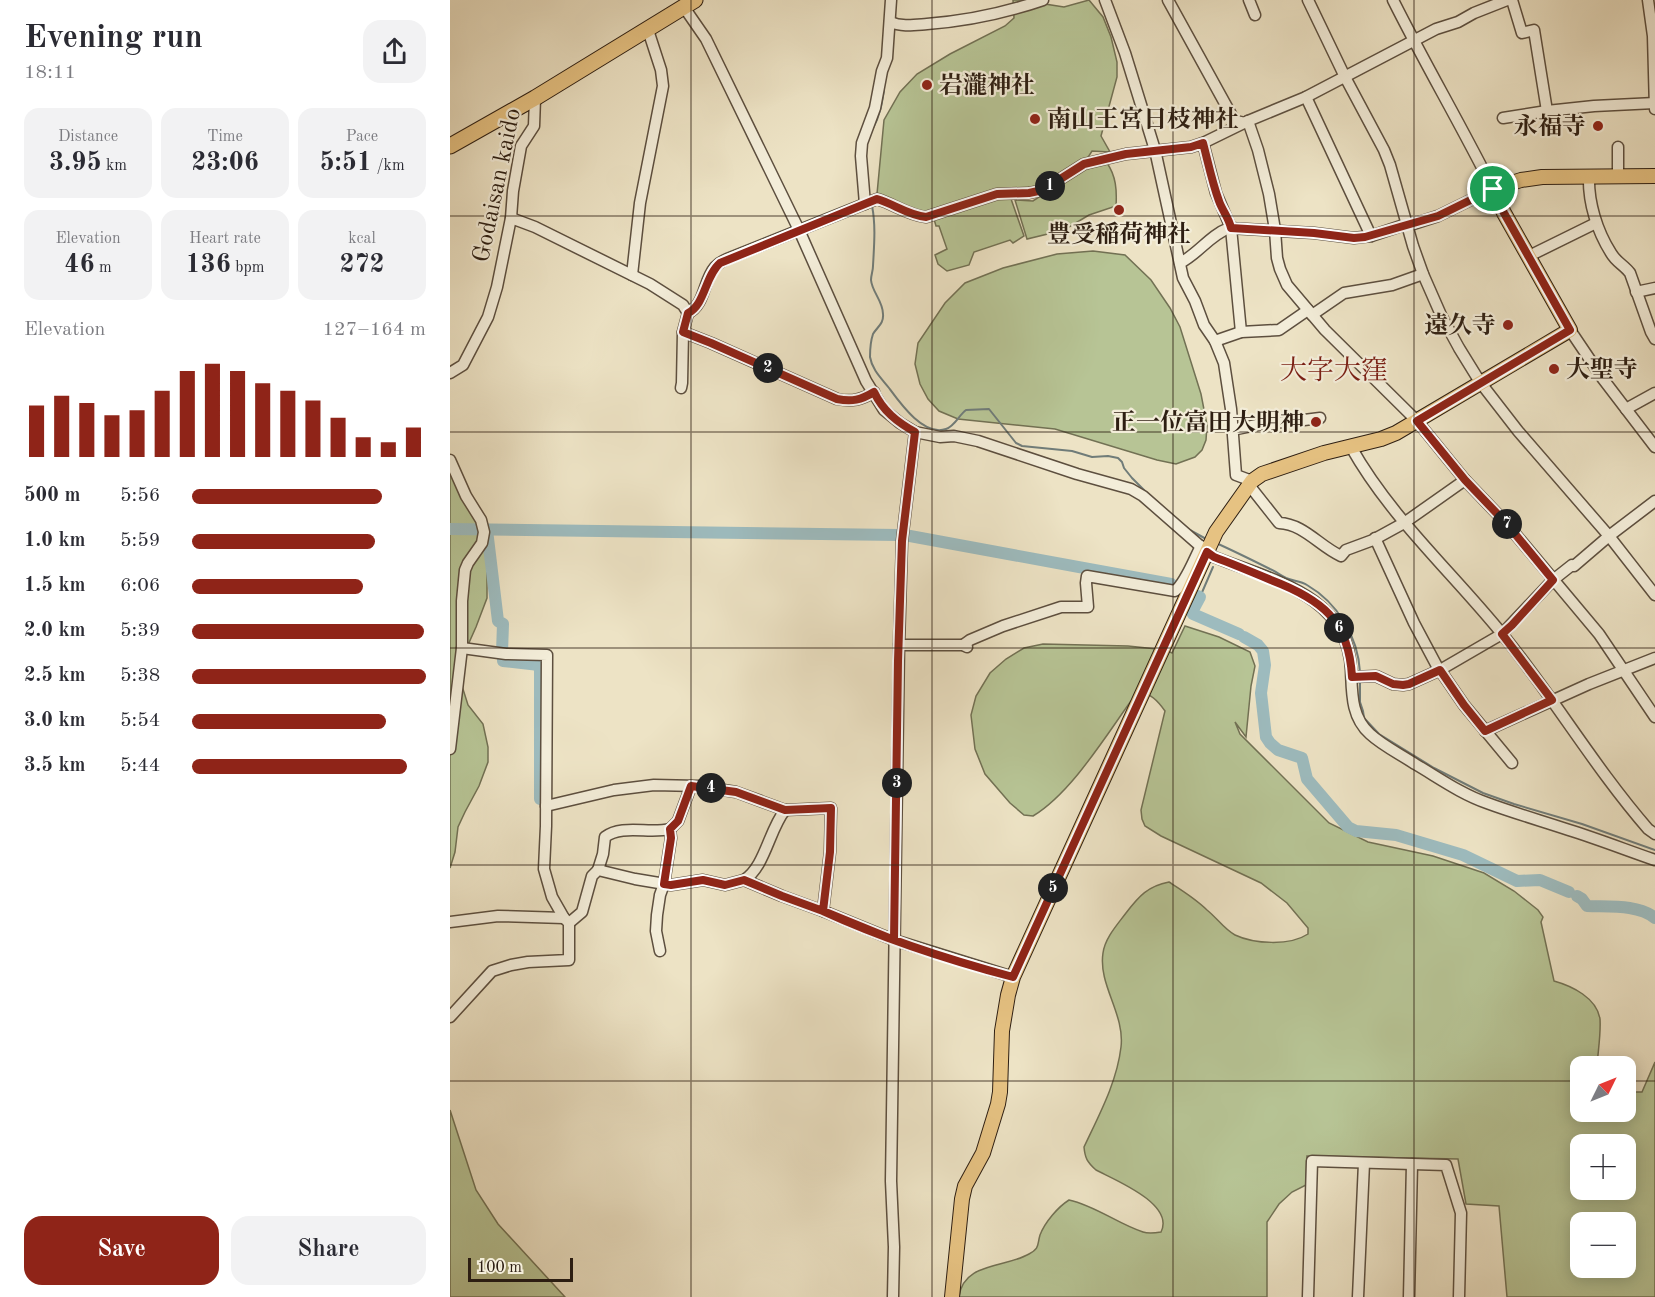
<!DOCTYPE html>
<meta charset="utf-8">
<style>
body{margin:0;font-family:"Old Standard TT","Noto Serif JP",serif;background:#f2f2f3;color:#2b2b33;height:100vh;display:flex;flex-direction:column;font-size:22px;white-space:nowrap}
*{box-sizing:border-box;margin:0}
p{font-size:20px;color:#7c7c81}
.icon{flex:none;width:33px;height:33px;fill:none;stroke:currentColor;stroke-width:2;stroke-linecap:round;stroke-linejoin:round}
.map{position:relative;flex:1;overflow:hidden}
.panel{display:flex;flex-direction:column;background:#fff;width:450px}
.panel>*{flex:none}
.needle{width:39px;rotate:47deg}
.controls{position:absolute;left:1120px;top:1056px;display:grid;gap:12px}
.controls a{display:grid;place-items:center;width:66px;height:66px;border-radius:12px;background:#fff;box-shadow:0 3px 15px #0003;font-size:30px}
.scale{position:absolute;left:18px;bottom:15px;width:105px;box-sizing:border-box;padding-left:6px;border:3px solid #2d1e12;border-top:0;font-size:16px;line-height:21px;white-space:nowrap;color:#2d1e12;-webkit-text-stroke:4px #f3edd9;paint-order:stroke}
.pin{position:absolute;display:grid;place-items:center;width:51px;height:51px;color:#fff;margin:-26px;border:3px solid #fff;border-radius:50%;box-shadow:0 2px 6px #0007}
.km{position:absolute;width:30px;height:30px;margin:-15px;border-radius:50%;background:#222;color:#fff;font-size:16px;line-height:30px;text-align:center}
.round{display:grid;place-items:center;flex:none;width:63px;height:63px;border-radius:18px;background:#f2f2f3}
.summary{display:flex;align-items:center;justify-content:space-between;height:102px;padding:0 24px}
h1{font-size:33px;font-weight:800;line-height:45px}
.metrics{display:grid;grid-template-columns:repeat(3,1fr);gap:9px;height:102px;padding:6px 24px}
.metrics div{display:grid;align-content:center;border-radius:15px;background:#f2f2f3;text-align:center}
.metrics b{font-size:26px;font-weight:800}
.metrics small{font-size:16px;font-weight:400}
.metrics p{font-size:16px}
.chart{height:168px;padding:12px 24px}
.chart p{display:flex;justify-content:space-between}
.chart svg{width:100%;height:108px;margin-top:6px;stroke:#8f2418;stroke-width:6}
.primary-button{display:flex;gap:12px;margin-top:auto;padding:12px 24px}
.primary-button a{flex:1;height:69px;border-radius:18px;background:#8f2418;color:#fff;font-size:24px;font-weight:800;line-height:69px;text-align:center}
.primary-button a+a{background:#f2f2f3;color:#2b2b33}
ul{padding:0 24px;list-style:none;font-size:20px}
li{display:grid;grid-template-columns:96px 72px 1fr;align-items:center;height:45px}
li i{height:15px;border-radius:8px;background:#8f2418}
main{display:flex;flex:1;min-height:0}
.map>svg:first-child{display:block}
</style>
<main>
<section class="panel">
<div class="summary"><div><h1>Evening run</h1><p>18:11</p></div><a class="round"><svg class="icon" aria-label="share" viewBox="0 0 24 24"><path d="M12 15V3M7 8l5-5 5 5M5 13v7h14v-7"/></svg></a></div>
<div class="metrics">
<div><p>Distance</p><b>3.95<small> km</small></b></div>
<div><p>Time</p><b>23:06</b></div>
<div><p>Pace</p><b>5:51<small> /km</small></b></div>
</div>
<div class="metrics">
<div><p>Elevation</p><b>46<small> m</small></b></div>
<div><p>Heart rate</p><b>136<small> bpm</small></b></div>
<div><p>kcal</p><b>272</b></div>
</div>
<div class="chart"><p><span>Elevation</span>127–164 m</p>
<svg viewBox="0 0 160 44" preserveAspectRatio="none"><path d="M5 44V23M15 44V19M25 44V22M35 44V27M45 44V25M55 44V17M65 44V9M75 44V6M85 44V9M95 44V14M105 44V17M115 44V21M125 44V28M135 44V36M145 44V38M155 44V32"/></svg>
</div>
<ul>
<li><b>500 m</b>5:56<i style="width:81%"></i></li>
<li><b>1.0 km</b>5:59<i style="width:78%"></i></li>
<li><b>1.5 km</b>6:06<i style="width:73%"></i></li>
<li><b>2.0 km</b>5:39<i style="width:99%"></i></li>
<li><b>2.5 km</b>5:38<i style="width:100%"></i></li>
<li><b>3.0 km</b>5:54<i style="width:83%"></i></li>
<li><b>3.5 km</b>5:44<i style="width:92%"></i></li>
</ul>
<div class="primary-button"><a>Save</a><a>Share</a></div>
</section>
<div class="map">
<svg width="1205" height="1297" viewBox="0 0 1205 1297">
<rect width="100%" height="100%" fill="#ede3c5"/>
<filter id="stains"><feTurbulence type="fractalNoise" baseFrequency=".00333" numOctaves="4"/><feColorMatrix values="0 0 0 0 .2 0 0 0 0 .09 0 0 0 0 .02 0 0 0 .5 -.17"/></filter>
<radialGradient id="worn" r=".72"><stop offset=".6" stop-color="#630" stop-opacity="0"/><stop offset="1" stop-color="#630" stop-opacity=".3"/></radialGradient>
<g fill="#b7c495" stroke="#727154" stroke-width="1.5" fill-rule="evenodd">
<path d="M563,0H593L595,4L614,7L639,0L653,17L661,37L667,62V77L651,136L660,152L642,151L635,162L597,185L479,212H467L427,194L434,120L450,92L467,74L500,54L555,26L564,18Z"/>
<path d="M657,163C666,176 667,190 666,206L639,215L614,230L577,239L565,200L583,201L635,167Z"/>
<path d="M547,196H560L574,236L563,243L560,240L524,252L519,265L497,271L488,264L485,255L497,249L489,226H486L484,219Z"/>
<path d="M643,251L675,255L701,280L720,308L730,327L751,394L757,425L756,440L752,450L745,457L726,464L707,460L605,429L508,419L489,411L478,399L470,384L465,364L468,343L495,303L515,283L553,268L607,254Z"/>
<path d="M0,466L35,535L37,570V598L26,627L14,654L12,686L18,705L33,724L38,747V762L29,786L15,812L8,827L5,852L0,868Z"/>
<path d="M735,626L769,637L800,652L805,666L801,686L796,737L785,722L790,734L879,823L918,842L983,856L1034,873L1064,891L1088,910L1093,917L1091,922L1104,981C1122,986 1147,998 1150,1019C1151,1034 1148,1051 1147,1066H1131V1112H1176V1092H1192L1205,1062V1297H1057L1049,1206L1016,1204L1008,1159L857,1156L856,1185L842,1192L829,1204L817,1222V1297H509C513,1262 555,1268 579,1254C590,1248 587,1245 590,1235C595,1222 608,1207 619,1200C646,1206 668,1224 693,1232C699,1234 705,1233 711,1232C725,1204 665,1180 646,1170C637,1162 635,1158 634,1147C649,1115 667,1082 671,1047C675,1014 648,985 653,953C655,938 667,925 676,913C689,896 698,886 719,882C733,891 746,899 757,910C766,917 775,930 785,935C804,944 840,946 858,934V928L837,903L811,883L711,836L695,826L692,819L691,810L715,711C710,704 700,691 690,694C686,695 684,698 681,701C655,737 621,793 583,816L574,815L560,803L535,774L525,749L521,715L526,696L540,673L556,659L574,648L593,644L678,646L716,650L722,653ZM1131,1144H1176V1190H1131ZM1131,1222H1176V1268H1131Z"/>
<path d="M0,1110L26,1190L48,1224L115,1297H0Z"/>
</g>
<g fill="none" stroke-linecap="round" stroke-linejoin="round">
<g stroke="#707c79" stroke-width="2">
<path d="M423,128C430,116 432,103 434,90"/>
<path d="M422,206C426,225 424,247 423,266C423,271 421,275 421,280C422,292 433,301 433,314C434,324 427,327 423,334C421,340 420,351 420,357C422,370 432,379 439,388C450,403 474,437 496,429C505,426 509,415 516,410L539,409L566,443L572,446L622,451L642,457L658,456L668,458L672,462L674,468L682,478L696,492"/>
<path d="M721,514L738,529L758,540"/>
<path d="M766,543C784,551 802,560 820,569C825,571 830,575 836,578C843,581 851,581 857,585C888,603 908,637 910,672"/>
<path d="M750,597L763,567"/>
<path d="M910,681V702L913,711L914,718L929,734L984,768L1033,793L1064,804L1132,824L1205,850"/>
</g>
<g stroke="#9dbbbe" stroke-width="12">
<path d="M0,529L449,535"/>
<path d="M37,530L48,621L53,624L52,652"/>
<path d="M460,536L721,584"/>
<path d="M748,596L750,597L742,612L743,614L789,634"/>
<path d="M794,637L808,645L813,651L815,665L811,693L816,737L820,743L828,750L852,758L857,779L898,827L906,831L946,835L1013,855L1067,881L1090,880L1119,892"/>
<path d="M53,658V661L89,665L90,671V799"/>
<path d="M1127,896L1132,899L1137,906C1158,907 1188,904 1205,918"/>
</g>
<defs>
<g id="minor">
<path d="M655,0L675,53L705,150L733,278L745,301L754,325L765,341L774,363L781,409L786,475L802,481"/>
<path d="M718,0L783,118L786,121L795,123"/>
<path d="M799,0L805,15"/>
<path d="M858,0L895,77L934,150L940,165L963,246L973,274L991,315L1009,348L1030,382L1068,431L1159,536L1205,595"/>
<path d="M943,0C975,64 1011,125 1043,189L988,216L957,226"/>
<path d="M1062,0L1072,33L1084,30L1097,111L1144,106L1205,103"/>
<path d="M1198,0L1203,36L1205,109"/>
<path d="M238,13L256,39L349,230L416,381L434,410L450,423L465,432L490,437L504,436L528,441L627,474L681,489L693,496L757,552L764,557C822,580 898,595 901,670C902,693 901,717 920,734C933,746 950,754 965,764C989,778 1011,794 1037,803C1064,813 1092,821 1119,830C1148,839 1176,850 1205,860"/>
<path d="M440,22C452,27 464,25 477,24C517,21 555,13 593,0"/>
<path d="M856,97L921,236"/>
<path d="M1053,118L1097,111"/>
<path d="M798,121L808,150L819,194L825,230L827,258L830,269L837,285L875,330L967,421L1015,480L1056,523L1149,634L1205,717"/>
<path d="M753,143L766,193L781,228L791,332"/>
<path d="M1168,147V176"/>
<path d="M1139,176C1138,202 1147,231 1161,253C1166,262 1174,265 1180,273L1201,332L1205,339"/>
<path d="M415,204L411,156L412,143L425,108L432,71L437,58L441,0"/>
<path d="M61,218L85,227L200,284L233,305L238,313"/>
<path d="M1079,256L1146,223"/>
<path d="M730,263C748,254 760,235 779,228L864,233L904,238L921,236L957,224"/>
<path d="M182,275L190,203L213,86L211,70L198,30"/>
<path d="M1186,292L1205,288"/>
<path d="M862,315L894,293L942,285L973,274"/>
<path d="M1120,330L1153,379L1205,447"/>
<path d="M765,341L791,332L829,330L858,310"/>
<path d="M0,373L13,365L38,317L47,287L61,218L63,191L71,146L84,126L85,98"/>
<path d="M231,388L232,383L233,332"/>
<path d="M424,392C411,400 402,402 387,399L261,343L233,332L238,313C255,305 253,281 265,267C268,264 272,261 277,259L427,199C444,204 458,215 476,217L547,194L579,193L593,190L634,164L676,154L741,147L753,143L798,121L856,97L986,29L1008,22L1024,13L1057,0"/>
<path d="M1176,409L1205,393"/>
<path d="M782,430L817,423L838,422L870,418"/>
<path d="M901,447C941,518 1002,572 1053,635C1104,698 1145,768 1198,829L1205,834"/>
<path d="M0,460L16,496L31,520L34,532L32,543L18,563L15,570L12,601V648L0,749"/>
<path d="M799,485L829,523C854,524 869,546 891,556L896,550L923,540L954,523L1015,480"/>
<path d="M925,538L964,623L989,670"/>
<path d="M449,645H513L517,647"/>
<path d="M513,645L520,640L553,626L611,607H638L636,583L637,576L725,591C736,582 744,559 751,546"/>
<path d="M990,670L1014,705L1062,763"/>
<path d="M902,677L926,676L943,684L953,685L959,684L990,670L1052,634L1103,580L1122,565L1124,566L1159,536L1205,501"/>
<path d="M1035,731L1139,684L1205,658"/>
<path d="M96,806L164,790L204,785L248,786L286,792L335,810L381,808L380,852L373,911"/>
<path d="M148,870L153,854L155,837C172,824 199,834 220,829"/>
<path d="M294,880C315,867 319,830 335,810"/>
<path d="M0,922L48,916L114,918"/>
<path d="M119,923L132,912L142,876L148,870L185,879L221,885L253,880L275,885L294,880L332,896L373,911L444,940L563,977"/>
<path d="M210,951L206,931L207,915L210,895L214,884L221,838L220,829L228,821L241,786"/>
<path d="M0,1017L42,971L61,965L78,962L119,960V923L114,918L102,897L94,869L96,826L97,655L56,654L12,648"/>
<path d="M443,1297L444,1247L441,1181L449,645L452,541L465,432"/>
<path d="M858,1297L862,1161L996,1165L1011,1213L1009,1297"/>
<path d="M908,1297L914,1163"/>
<path d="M959,1297L962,1164"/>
</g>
<path id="major" d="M502,1297L512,1199L515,1186L533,1153L548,1104L550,1092L552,1031L558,995L563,977L766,532L802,481L812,474L874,453L931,439L946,433L1120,330L1054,213L1043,189L1071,180L1092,177L1205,176"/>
<path id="highway" d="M0,146L85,98L245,0"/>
</defs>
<use href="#minor" stroke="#5d4f3f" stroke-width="13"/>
<use href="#major" stroke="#2d1e12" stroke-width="16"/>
<use href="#highway" stroke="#2d1e12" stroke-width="17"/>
<use href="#minor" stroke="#f3edd9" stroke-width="10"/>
<use href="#major" stroke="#e6c282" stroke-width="14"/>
<use href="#highway" stroke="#e6c282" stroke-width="15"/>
</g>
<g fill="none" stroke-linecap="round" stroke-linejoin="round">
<defs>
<path id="route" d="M1043,189L988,216L915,237L904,238L864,233L781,228C779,218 772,210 769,201C762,182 758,162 753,143L741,147L676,154L634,164L593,190L579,193L547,194L476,217C458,215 444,204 427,199L270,263C255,276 255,305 238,313L233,332L261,343L387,399C402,402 411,400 424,392C433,411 447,422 465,432L452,541L448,661L444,940L373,911L332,896L294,880L275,885L253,880L221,885L214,884L221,838L220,829L228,821L241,786L286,792L335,810L381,808L380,852L373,911C434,939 499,960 563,977L757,552L764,557C783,564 802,572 821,580C871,599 899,620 902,677L926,676L943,684L953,685L959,684L990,670L1014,705L1035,731L1102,700L1052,634L1062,625L1103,580L1056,523L1015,480L967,421L1120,330L1054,213L1043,189"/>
</defs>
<use href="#route" stroke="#fff" stroke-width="12"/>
<use href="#route" stroke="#8f2418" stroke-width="8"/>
</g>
<path fill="none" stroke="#2d1e12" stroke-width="1.5" stroke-opacity="0.55" d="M241,0V1297M482,0V1297M723,0V1297M964,0V1297M0,216H1205M0,432H1205M0,648H1205M0,865H1205M0,1081H1131M1176,1081H1205"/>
<g fill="#8f2418" stroke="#f3edd9" stroke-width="2">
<circle cx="477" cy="85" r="6"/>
<circle cx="585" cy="119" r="6"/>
<circle cx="1148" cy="126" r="6"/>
<circle cx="669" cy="210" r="6"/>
<circle cx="1058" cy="325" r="6"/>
<circle cx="1104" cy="369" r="6"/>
<circle cx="866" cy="422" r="6"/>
</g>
<g text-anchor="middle" stroke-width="4.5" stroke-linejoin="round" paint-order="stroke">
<g font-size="24" font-weight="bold" fill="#2d1e12" stroke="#f3edd9" text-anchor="start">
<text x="489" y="93">岩瀧神社</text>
<text x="597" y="127">南山王宮日枝神社</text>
<text x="1136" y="134" text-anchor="end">永福寺</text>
<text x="669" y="242" text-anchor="middle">豊受稲荷神社</text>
<text x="1046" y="333" text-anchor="end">遠久寺</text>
<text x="1116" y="377">大聖寺</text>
<text x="854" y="430" text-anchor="end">正一位富田大明神</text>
</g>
<g font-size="24" fill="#2d1e12" stroke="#f3edd9">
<text transform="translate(46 185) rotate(-78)" y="8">Godaisan kaido</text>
</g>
<g font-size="27" fill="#7a1f14" stroke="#f3edd9">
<text x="884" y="379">大字大窪</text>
</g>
</g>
<rect width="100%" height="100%" filter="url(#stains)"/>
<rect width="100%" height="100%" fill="url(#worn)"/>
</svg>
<div class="controls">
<a><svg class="needle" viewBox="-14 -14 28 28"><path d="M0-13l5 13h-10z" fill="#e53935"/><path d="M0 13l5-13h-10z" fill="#7c7c81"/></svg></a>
<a>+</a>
<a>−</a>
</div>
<div class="scale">100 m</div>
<div class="pin" style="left:1043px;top:189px;background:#1e9e55"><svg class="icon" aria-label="arrive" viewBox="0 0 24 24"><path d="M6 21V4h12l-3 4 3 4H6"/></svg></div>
<b class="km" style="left:600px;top:186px">1</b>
<b class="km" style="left:318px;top:368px">2</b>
<b class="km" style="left:447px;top:783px">3</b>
<b class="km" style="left:261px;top:788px">4</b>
<b class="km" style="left:603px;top:888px">5</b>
<b class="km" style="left:889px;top:628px">6</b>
<b class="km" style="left:1057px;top:524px">7</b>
</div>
</main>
